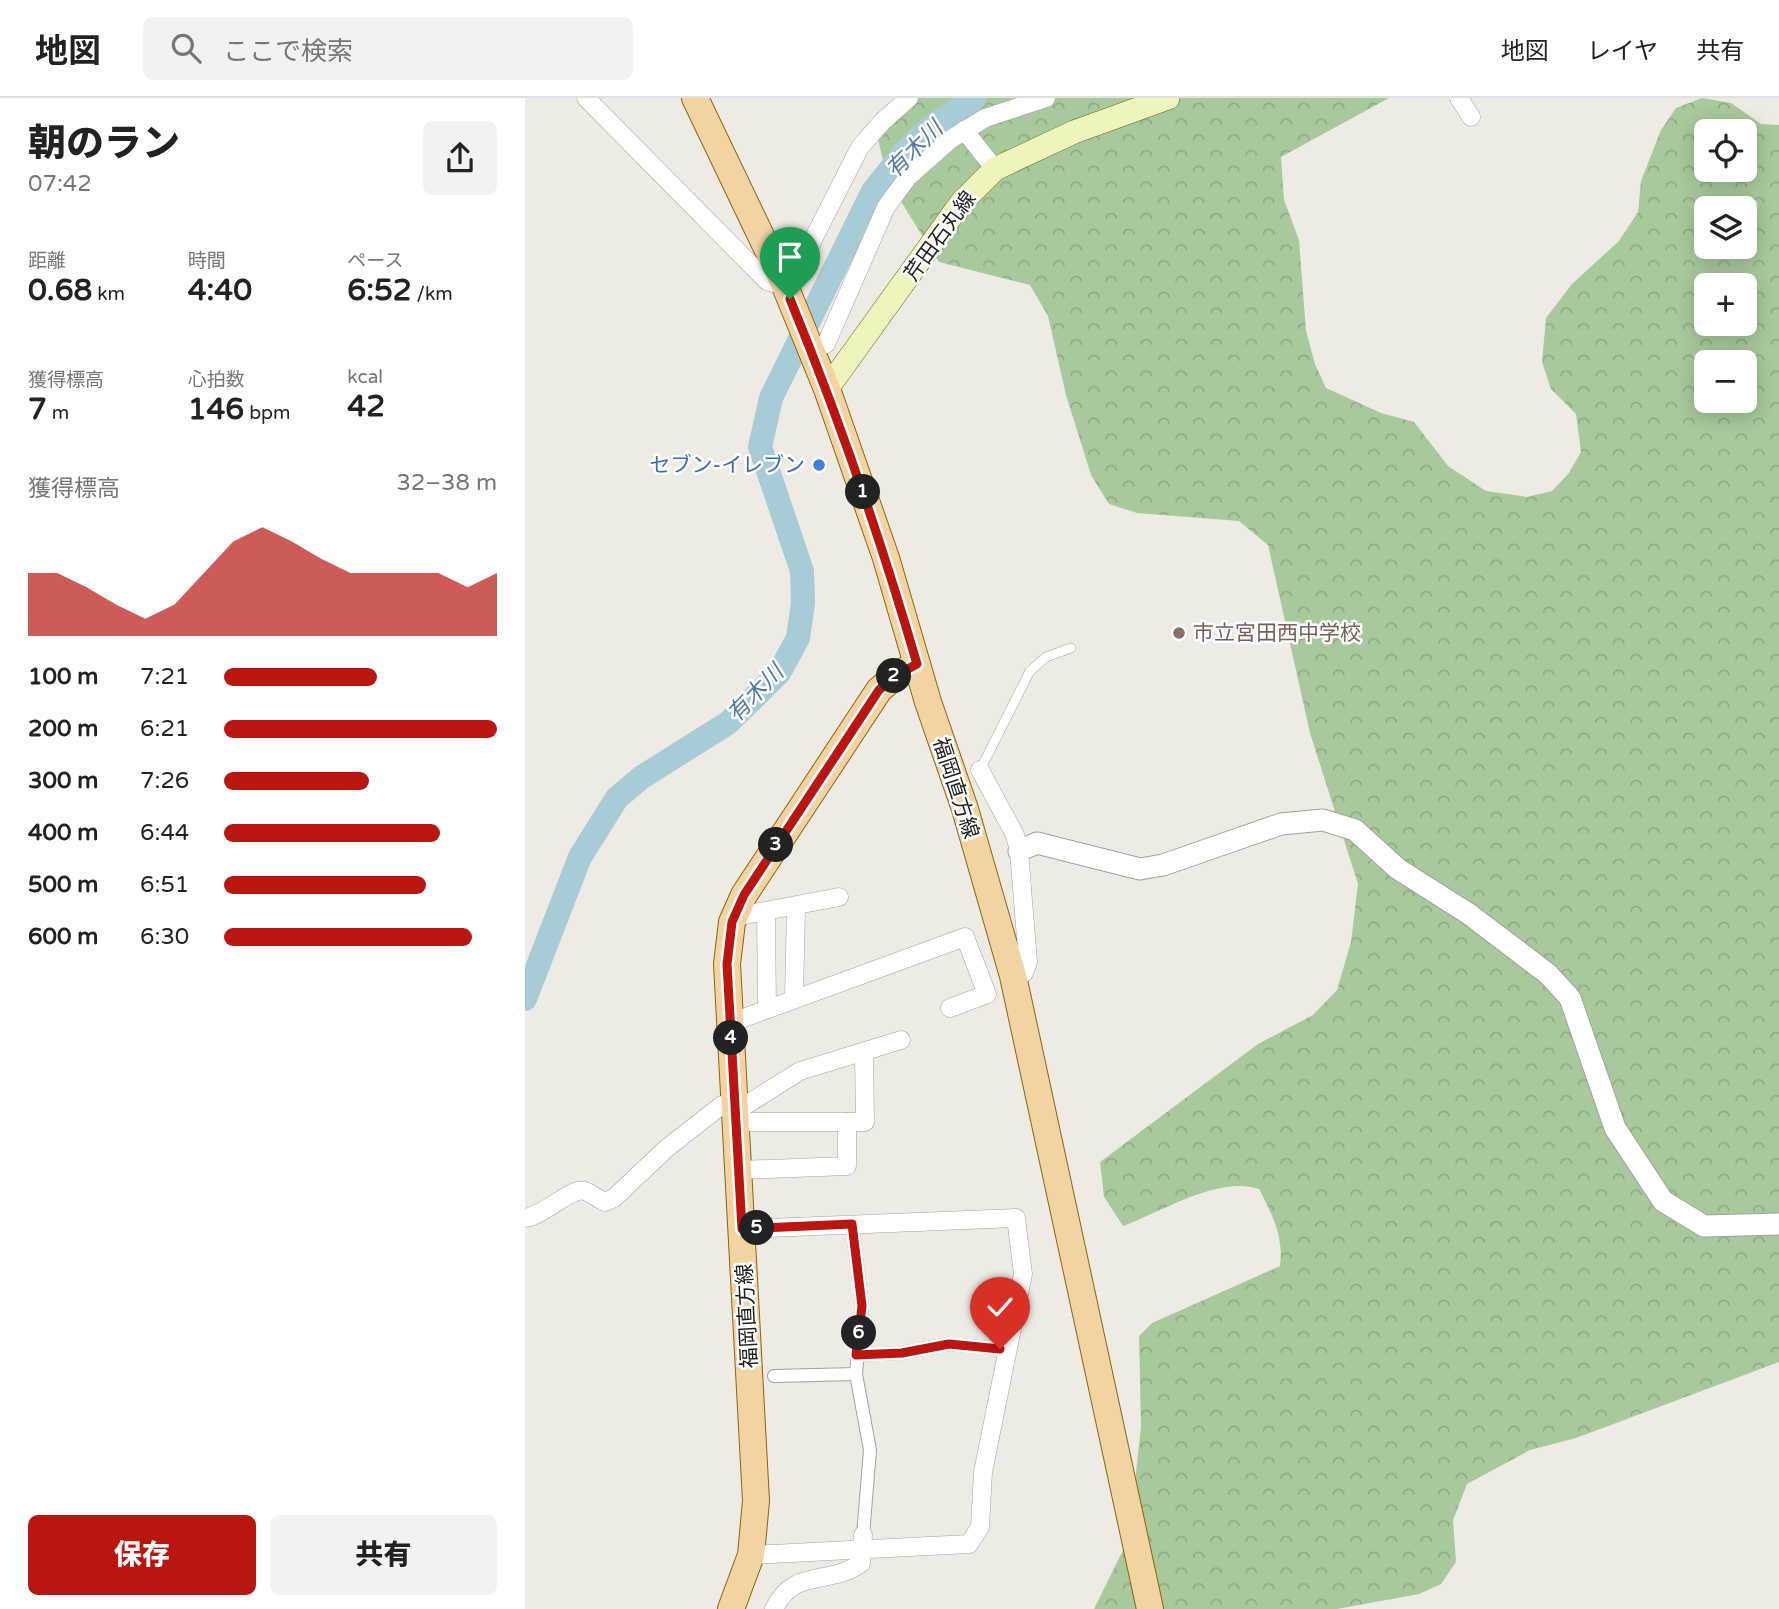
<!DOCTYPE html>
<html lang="ja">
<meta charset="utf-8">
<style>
body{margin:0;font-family:"Varela Round","Noto Sans JP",sans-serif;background:#f2f2f2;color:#222;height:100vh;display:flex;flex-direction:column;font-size:26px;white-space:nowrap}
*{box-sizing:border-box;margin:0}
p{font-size:23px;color:#767676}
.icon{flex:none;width:38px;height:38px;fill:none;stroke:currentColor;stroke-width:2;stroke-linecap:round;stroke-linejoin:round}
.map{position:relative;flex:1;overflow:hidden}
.details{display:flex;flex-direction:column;background:#fff;width:525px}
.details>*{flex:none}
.tools{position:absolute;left:1169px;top:21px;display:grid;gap:14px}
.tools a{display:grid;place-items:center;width:63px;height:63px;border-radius:10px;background:#fff;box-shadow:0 4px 18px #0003;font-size:35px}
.pin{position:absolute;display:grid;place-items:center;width:60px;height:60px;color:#fff;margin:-72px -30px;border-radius:50% 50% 50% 0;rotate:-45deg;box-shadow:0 0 7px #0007}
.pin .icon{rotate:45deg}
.km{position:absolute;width:35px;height:35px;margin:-18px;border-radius:50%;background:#222;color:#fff;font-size:19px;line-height:35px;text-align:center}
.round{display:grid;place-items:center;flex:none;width:74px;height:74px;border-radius:10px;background:#f2f2f2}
.head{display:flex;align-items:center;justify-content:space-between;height:119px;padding:0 28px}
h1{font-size:38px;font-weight:800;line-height:52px}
.metrics{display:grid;grid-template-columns:repeat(3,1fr);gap:10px;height:119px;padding:7px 28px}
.metrics div{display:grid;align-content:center}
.metrics b{font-size:30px;font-weight:800}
.metrics small{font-size:19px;font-weight:400}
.metrics p{font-size:19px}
.chart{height:196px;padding:14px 28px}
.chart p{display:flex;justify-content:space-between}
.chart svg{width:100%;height:126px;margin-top:7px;fill:#ba1611;opacity:.7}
.action{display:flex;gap:14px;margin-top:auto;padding:14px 28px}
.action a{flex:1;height:80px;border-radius:10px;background:#ba1611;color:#fff;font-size:28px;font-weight:800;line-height:80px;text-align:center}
.action a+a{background:#f2f2f2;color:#222}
ul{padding:0 28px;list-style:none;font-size:23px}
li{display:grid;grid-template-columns:112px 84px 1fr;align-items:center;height:52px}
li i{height:18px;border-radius:9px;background:#ba1611}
header{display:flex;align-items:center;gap:42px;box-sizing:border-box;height:98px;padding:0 35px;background:#fff;border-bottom:2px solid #e0e0e0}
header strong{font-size:33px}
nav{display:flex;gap:38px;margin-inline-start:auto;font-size:24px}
.search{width:490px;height:63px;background:#f2f2f2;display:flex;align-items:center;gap:18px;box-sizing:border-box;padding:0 24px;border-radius:10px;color:#767676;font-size:26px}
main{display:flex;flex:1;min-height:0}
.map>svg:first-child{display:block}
</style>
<header>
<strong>地図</strong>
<div class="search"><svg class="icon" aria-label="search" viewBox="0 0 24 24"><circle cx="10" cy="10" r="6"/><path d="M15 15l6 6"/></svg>ここで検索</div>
<nav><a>地図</a><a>レイヤ</a><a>共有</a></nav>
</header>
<main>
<section class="details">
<div class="head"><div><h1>朝のラン</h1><p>07:42</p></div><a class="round"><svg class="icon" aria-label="share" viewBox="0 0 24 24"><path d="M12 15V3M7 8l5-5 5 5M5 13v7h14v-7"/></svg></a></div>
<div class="metrics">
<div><p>距離</p><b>0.68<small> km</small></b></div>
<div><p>時間</p><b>4:40</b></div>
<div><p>ペース</p><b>6:52<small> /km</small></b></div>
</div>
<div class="metrics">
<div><p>獲得標高</p><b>7<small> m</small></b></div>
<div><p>心拍数</p><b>146<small> bpm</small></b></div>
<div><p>kcal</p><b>42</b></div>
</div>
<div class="chart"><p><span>獲得標高</span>32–38 m</p>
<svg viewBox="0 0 160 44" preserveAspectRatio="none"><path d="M0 44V22L10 22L20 27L30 33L40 38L50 33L60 22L70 11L80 6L90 11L100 17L110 22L120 22L130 22L140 22L150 27L160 22V44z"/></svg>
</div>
<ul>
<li><b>100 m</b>7:21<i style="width:56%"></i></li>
<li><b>200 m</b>6:21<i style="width:100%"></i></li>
<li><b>300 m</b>7:26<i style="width:53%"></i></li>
<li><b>400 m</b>6:44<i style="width:79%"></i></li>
<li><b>500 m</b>6:51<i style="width:74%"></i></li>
<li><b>600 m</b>6:30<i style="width:91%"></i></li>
</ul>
<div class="action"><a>保存</a><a>共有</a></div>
</section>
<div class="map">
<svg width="1254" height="1511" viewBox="0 0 1254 1511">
<defs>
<pattern id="forest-crowns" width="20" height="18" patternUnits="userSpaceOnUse" patternTransform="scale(1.75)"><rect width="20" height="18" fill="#a8c99c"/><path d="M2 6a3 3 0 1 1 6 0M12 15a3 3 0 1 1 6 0" fill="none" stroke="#90ac86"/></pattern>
</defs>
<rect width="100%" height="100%" fill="#eeebe4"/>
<path fill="url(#forest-crowns)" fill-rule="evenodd" d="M375,0H864L756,59L759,102L774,142L781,233L790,266L801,290L856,315L889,324L923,368L961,393L1002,399L1027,393L1044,375L1056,354L1051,316L1026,291L1017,264L1021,220L1047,186L1094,143L1113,114L1116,83L1136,32L1151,10L1177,0L1206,5L1236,26L1254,27V1264L1051,1340L1005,1352L942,1386L928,1422L931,1464L916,1486L894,1496L812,1511H569L604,1440L616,1328L614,1238L627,1225L755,1168C759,1139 747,1116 734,1091C694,1077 636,1114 598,1128L579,1099L575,1064L733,946L788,917L812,892L826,844L833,786L785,635L743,447L714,423L612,415L584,406L566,377L541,297L523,218L505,187L414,164C382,111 353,80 351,16ZM1181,33H1220V72H1181ZM1181,110H1220V149H1181ZM1181,187H1220V226H1181ZM1181,264H1220V303H1181Z"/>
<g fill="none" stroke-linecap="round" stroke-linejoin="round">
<path stroke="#a8cbd8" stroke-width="24" d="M0,901L55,759L92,700L117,679L203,625L254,575L273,540L278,505L277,473L235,349L246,300L348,93L381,52L406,29L450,0"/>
<defs>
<path id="service" d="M455,672L505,573L521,559L546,550"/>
<g id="pedestrian">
<path d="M327,1126L337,1208L331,1276L345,1352L338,1437"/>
<path d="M331,1257L377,1255L424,1246L475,1251"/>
<path d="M249,1278L331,1276"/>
</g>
<g id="minor">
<path d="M61,0L242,183L260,188L272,173L335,49L358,23L384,0"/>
<path d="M934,0L946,19"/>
<path d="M439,32L470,71"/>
<path d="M301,246L361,109L383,79L426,41L460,20L521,0"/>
<path d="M455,672L490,737L494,753L503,864L499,875L488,878"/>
<path d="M241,814L242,911"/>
<path d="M209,819L314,799"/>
<path d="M269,901L271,809"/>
<path d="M205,925L440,839L462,896L425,910"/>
<path d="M210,1014L275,973L376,942"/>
<path d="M211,1024H340L339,954"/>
<path d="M214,1072L322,1068V1024"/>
<path d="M0,1120C23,1116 45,1089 60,1093C66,1095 73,1101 80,1104L89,1100L142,1050L197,1007L210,1009"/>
<path d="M217,1131L491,1120L498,1176L458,1374L455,1429L444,1446L226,1457"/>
<path d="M249,1511C269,1469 305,1488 336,1465L338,1437"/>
</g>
<path id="tertiary" d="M494,753L512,745L615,771L638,767L756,726L798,722L830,732L873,771L944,816L1023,876L1045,900L1090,1030L1138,1103L1179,1128L1254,1126"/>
<path id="secondary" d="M302,291L436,105L470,71L549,34L643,0"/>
<g id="primary">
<path d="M170,0L260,188L302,291L361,460L403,604L440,711L488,878L625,1511"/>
<path d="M206,1511L226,1457L231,1403L202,866L207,824L219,797L354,592L370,578L392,566"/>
</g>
</defs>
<use href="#service" stroke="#a1a1a1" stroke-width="10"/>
<use href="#pedestrian" stroke="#a1a1a1" stroke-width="14"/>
<use href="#minor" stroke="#a1a1a1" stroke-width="19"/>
<use href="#tertiary" stroke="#a1a1a1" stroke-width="23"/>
<use href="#secondary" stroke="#5e6b0e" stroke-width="24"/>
<use href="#primary" stroke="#8a640d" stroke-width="28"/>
<use href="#service" stroke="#fff" stroke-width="9"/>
<use href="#pedestrian" stroke="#fff" stroke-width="12"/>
<use href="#minor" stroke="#fff" stroke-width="18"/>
<use href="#tertiary" stroke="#fff" stroke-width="21"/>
<use href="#secondary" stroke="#eff4bc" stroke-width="23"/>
<use href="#primary" stroke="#f4d3a3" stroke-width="26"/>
</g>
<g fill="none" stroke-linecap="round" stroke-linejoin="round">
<defs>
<path id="route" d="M265,201C314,320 356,442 392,566L370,578L354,592L219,797L207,824L202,866L217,1131L327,1126L337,1208L331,1257L377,1255L424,1246L475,1251"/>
</defs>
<use href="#route" stroke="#fff" stroke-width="14"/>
<use href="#route" stroke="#ba1611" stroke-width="9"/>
</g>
<circle fill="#3f7fe0" stroke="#fff" stroke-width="2.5" cx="294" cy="367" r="7"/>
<circle fill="#8d6e63" stroke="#fff" stroke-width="2.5" cx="654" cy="535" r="7"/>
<g text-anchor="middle" stroke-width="5" stroke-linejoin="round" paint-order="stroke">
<g font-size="21" fill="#1d1d1d" stroke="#fff">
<text transform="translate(415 138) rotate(-54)" y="7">芹田石丸線</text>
<text transform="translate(431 690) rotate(72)" y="7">福岡直方線</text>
<text transform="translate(222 1218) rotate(-93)" y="7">福岡直方線</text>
</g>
<g font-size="21" fill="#366cbe" stroke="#fff" text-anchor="end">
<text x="280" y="374">セブン-イレブン</text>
</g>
<g font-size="21" fill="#785e54" stroke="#fff" text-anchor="start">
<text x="668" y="542">市立宮田西中学校</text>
</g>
<g font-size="23" font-style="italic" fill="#5279a5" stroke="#fff">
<text transform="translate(389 51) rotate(-45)" y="8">有木川</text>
<text transform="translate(230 595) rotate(-46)" y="8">有木川</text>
</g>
</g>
</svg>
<div class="tools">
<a><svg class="icon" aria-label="locate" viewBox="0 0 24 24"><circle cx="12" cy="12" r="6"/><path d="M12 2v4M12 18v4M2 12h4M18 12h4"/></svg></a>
<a><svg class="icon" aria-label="layers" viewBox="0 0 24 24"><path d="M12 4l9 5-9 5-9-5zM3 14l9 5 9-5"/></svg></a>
<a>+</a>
<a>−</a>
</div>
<div class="pin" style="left:265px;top:201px;background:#1e9e55"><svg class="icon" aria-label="arrive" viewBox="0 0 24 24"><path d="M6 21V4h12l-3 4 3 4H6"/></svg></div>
<div class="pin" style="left:475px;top:1251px;background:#d93025"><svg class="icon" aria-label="check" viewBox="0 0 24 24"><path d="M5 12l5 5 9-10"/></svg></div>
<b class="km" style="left:338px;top:394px">1</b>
<b class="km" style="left:369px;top:578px">2</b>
<b class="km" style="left:251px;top:747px">3</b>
<b class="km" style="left:206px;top:940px">4</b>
<b class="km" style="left:232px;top:1130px">5</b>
<b class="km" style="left:334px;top:1235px">6</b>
</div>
</main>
